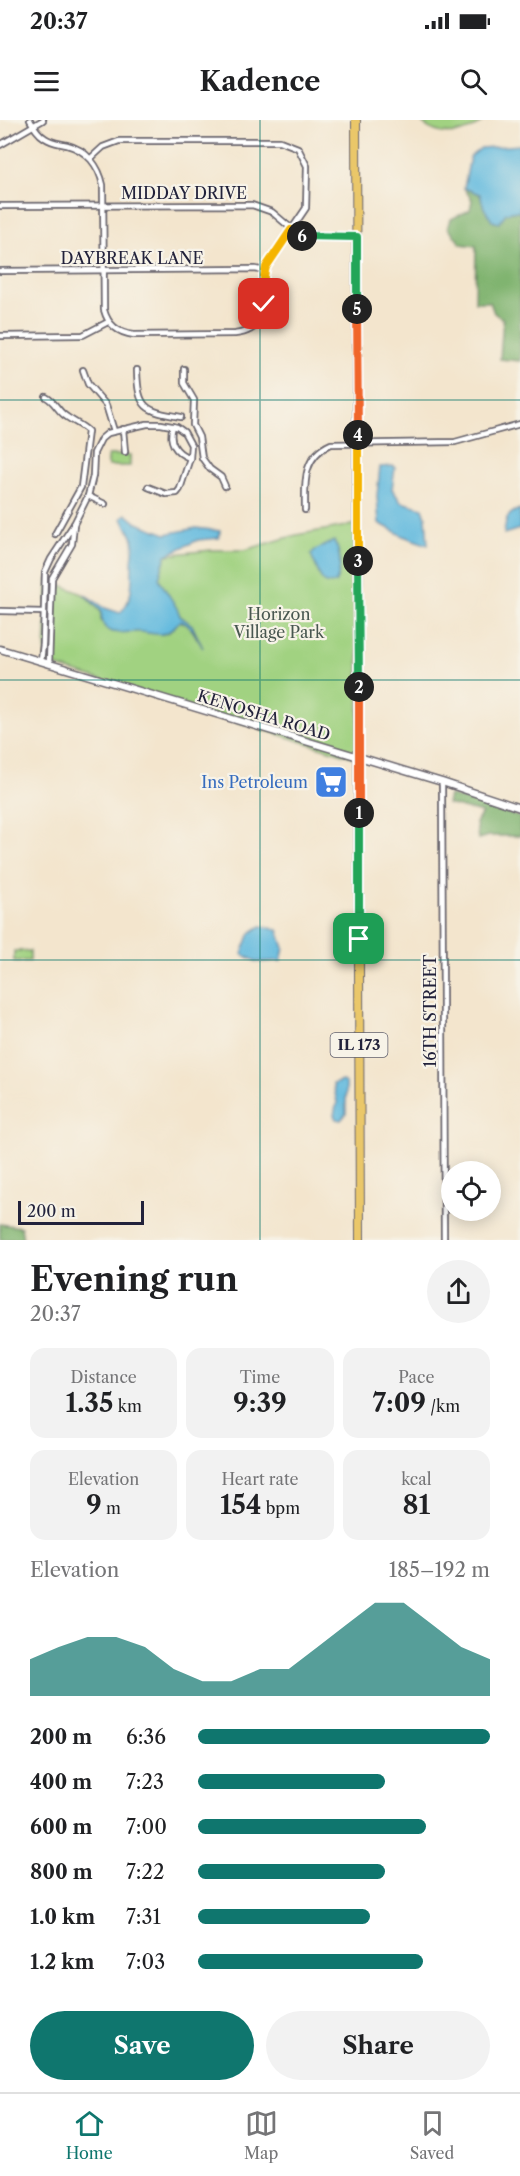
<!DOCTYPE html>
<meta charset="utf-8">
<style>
body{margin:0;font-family:"Libre Caslon Text",serif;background:#f2f2f2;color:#202124;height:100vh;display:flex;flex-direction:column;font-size:22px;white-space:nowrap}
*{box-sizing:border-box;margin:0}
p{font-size:20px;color:#757577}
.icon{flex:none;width:33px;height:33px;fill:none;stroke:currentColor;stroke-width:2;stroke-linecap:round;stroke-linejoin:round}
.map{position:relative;height:1120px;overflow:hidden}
.drawer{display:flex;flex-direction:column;background:#fff;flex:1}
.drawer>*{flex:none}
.fabs{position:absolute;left:441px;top:1041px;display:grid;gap:12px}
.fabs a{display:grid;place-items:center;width:60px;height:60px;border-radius:50%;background:#fff;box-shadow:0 3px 15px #0003;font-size:30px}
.scale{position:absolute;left:18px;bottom:15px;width:126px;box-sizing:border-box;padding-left:6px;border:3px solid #22223b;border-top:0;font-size:16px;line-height:21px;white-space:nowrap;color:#22223b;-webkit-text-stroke:4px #f7f3e8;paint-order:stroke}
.pin{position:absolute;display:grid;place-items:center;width:51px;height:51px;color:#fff;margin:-26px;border-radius:12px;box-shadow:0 3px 9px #0006}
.km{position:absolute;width:30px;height:30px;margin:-15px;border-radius:50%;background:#222;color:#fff;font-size:16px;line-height:30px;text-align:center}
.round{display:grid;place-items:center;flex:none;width:63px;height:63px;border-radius:32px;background:#f2f2f2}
.overview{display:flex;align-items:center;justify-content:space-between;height:102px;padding:0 30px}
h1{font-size:33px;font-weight:700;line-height:45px}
.figures{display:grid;grid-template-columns:repeat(3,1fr);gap:9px;height:102px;padding:6px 30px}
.figures div{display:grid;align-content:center;border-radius:15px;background:#f2f2f2;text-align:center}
.figures b{font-size:26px;font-weight:700}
.figures small{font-size:16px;font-weight:400}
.figures p{font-size:16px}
.chart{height:168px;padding:12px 30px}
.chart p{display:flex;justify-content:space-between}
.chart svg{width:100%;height:108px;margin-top:6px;fill:#0f766e;opacity:.7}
.cta{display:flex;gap:12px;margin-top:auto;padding:12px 30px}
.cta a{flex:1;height:69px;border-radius:36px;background:#0f766e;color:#fff;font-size:24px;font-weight:700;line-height:69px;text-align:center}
.cta a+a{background:#f2f2f2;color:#202124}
ul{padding:0 30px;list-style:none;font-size:20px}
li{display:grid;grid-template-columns:96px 72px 1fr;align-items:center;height:45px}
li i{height:15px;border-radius:8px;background:#0f766e}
.status{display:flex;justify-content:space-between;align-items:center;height:42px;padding:0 30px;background:#fff;direction:ltr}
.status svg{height:16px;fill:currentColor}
header{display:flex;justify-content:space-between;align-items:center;height:78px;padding:0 30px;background:#fff;font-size:27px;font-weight:700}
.dock{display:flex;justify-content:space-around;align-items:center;height:84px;border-top:2px solid #e0e0e0;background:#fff;font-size:16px;color:#757577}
.dock a{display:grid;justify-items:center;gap:3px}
.dock .current{color:#0f766e}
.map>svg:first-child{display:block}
</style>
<div class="status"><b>20:37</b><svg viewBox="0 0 49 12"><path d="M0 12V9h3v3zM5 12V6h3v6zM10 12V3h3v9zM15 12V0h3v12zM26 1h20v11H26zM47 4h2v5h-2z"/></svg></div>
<header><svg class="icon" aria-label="menu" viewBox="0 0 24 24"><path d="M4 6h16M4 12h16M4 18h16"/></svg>Kadence<svg class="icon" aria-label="search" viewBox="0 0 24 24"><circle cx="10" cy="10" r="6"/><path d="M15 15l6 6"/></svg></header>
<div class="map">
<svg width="520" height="1120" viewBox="0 0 520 1120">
<rect width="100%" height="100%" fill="#f7f3e8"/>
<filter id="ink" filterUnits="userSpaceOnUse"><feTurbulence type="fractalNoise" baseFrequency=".0167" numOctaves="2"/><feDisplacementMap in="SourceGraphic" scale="12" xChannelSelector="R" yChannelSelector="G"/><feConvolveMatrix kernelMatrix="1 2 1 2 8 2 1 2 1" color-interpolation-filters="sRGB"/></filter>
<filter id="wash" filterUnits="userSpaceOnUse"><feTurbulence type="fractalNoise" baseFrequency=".008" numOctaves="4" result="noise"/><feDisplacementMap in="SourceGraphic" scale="24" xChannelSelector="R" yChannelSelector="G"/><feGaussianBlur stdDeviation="1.35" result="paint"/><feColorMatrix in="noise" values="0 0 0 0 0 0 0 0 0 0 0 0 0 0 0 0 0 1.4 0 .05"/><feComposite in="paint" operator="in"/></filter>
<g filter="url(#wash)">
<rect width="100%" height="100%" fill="#f3e5cd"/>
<g fill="#a1d281" stroke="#627a5e" stroke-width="1.5">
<path d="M423,0H484C468,15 441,19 423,4Z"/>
<rect x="108" y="335" width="22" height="11"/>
<path d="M358,404L359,639L45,543L47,459L85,475L101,492V500L105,507L163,514L169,512L180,501C190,504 193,511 198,520L192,505L180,496L159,459L166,435L211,430H245L296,415Z"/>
<rect x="14" y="831" width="16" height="10"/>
</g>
<g fill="#80b46f" stroke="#516b55" stroke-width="1.5">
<path d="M464,68L480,74L484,88L506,93L517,91L520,93V241L500,239L503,199L494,193L490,182H475L476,126L461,124L448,108L451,99L470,90L472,80Z"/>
<path d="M449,675L520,697V716H488L478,719L476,703L482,693L447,684Z"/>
<path d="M0,1104L21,1107L23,1120H0Z"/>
</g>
<g fill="#60b9de" stroke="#416e8c" stroke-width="1.5">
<path d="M520,25V93L517,91L506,93L499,103L492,101L484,88L480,74L464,68L470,37L481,28Z"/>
<path d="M393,346L395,348L392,369L401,382L423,388L426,397L428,425L403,416L379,403L377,376L380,347Z"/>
<path d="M520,389V409L504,414C506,399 506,394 520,389Z"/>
<path d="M126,394L137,403L166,414L196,408L220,411L219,418L198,420L166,435L159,458C164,470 178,486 180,496L192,505L203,528C196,517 193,505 180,501C175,505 173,510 166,513C158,516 150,513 142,512C122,510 101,522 101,490L84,474L105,488L120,493C135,477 131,462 132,443C132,436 135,426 133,419C131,412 124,405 122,398Z"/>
<path d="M334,421C341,432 342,451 335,463C322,466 321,458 317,449C315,444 313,440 311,434L315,430Z"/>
<path d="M261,806L278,810L284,828L281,841L257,842L242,834L250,813Z"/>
<path d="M342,961L346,963V994L341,1000L336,999L334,995L337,982L333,964Z"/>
</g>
</g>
<g filter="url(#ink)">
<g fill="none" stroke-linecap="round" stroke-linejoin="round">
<defs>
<g id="minor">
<path d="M30,0C34,7 38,14 45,18C52,23 59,23 67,25C87,30 99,46 103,65L104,190C108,205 118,213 134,215L235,214C276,210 258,171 266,147L306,88L307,46L298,28L280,21H119L103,27L91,38"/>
<path d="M0,25L43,0"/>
<path d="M0,86L252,85L272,92L299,115L357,117"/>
<path d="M0,151L255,149L265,151"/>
<path d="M0,216L83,215L108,202"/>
<path d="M184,249V263L194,280L193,305L199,317L202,338L210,349L221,357L225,366"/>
<path d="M83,250L88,264L106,285L114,311"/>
<path d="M137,250C138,289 145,291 181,297"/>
<path d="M46,277C54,281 57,289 63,294C71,301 81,304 88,311L81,367L55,414"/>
<path d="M173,306C168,321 175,333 190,338"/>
<path d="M123,309L125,332"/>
<path d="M88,376L105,384"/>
<path d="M305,390C305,363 302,337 331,324L455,322L520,304"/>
<path d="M0,491L44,492"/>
<path d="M41,541L43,524L45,452L51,439L74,404L88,376L93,356L94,333L101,319L108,313L147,304H161L177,307L184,312L191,325L190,338L180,369L177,373L166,374L148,367"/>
<path d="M49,544L52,458L72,424L74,404"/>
<path d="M442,662L444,1120"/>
</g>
<path id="tertiary" d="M0,529L442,662L520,688"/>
<path id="primary" d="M356,0L360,1120"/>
</defs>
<use href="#minor" stroke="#6b666e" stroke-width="8"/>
<use href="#tertiary" stroke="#6b666e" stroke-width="9"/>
<use href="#primary" stroke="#6b666e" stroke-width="10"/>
<use href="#minor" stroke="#fff" stroke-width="4.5"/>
<use href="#tertiary" stroke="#fff" stroke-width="6"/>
<use href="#primary" stroke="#eac769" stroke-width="8"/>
</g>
</g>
<g fill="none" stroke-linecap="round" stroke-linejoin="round" filter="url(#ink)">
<defs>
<path id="split-1" d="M359,693V819"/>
<path id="split-2" d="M359,567V693"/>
<path id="split-3" d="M358,441L359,567"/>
<path id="split-4" d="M358,441V315"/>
<path id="split-5" d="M357,189L358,315"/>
<path id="split-6" d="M302,116L357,117V189"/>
<path id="split-7" d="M264,184V156L266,147L291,110L302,116"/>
</defs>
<use href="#split-1" stroke="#fff" stroke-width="12"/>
<use href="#split-2" stroke="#fff" stroke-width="12"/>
<use href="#split-3" stroke="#fff" stroke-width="12"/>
<use href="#split-4" stroke="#fff" stroke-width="12"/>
<use href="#split-5" stroke="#fff" stroke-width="12"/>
<use href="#split-6" stroke="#fff" stroke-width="12"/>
<use href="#split-7" stroke="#fff" stroke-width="12"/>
<use href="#split-1" stroke="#22a559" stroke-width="8"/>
<use href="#split-2" stroke="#f0652b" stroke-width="8"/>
<use href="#split-3" stroke="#22a559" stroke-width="8"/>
<use href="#split-4" stroke="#f5b400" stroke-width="8"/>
<use href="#split-5" stroke="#f0652b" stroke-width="8"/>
<use href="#split-6" stroke="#22a559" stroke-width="8"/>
<use href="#split-7" stroke="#f5b400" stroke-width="8"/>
</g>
<path fill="none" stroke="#0f766e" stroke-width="1.5" stroke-opacity="0.55" d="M260,0V1120M0,280H520M0,560H520M0,840H520"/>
<defs>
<symbol id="supermarket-square" viewBox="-11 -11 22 22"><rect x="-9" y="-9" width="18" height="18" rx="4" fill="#3f7fe0" stroke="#f7f3e8"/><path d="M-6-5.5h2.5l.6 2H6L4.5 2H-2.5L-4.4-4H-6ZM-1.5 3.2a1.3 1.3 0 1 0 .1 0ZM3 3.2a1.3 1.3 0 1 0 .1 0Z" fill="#fff"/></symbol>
</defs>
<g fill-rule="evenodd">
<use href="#supermarket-square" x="312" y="643" width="38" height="38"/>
</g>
<g text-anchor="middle" stroke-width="4.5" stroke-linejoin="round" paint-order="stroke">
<rect fill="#f7f3e8" stroke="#62616f" stroke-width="1.5" x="330.5" y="913" width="57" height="24" rx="4.5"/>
<g font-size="15" font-weight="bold" fill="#22223b">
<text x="359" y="930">IL 173</text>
</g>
<g font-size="16" fill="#22223b" stroke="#f7f3e8">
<text x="184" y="79">MIDDAY DRIVE</text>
<text x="132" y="144">DAYBREAK LANE</text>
<text transform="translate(264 595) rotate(17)" y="6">KENOSHA ROAD</text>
<text transform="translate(430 891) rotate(-90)" y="6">16TH STREET</text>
</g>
<g font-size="16" fill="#485750" stroke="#f7f3e8">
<text x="279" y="500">Horizon<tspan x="279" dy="18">Village Park</tspan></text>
</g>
<g font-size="16" fill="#366cbe" stroke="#f7f3e8" text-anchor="end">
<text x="308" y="668">Ins Petroleum</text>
</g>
</g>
</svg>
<div class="fabs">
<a><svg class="icon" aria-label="locate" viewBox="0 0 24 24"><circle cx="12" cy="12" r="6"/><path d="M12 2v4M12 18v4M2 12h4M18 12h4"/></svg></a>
</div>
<div class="scale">200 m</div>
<div class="pin" style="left:359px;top:819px;background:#1e9e55"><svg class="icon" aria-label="arrive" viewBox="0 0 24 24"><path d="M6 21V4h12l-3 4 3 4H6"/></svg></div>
<div class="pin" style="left:264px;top:184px;background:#d93025"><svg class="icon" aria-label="check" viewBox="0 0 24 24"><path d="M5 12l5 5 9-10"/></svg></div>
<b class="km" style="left:359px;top:693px">1</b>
<b class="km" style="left:359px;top:567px">2</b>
<b class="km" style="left:358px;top:441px">3</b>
<b class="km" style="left:358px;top:315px">4</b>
<b class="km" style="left:357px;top:189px">5</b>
<b class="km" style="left:302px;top:116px">6</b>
</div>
<section class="drawer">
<div class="overview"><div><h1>Evening run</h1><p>20:37</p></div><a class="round"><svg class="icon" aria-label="share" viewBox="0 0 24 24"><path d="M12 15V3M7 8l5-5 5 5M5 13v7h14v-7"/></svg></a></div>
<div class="figures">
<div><p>Distance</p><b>1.35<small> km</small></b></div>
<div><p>Time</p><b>9:39</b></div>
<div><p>Pace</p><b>7:09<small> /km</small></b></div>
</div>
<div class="figures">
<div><p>Elevation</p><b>9<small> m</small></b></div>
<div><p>Heart rate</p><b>154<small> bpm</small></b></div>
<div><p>kcal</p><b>81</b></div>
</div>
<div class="chart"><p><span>Elevation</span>185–192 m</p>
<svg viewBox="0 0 160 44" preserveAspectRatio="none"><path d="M0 44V29L10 24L20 20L30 20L40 24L50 33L60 38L70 38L80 33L90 33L100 24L110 15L120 6L130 6L140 15L150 24L160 29V44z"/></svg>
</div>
<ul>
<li><b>200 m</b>6:36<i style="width:100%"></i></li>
<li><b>400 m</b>7:23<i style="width:64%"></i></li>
<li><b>600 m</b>7:00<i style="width:78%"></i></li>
<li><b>800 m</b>7:22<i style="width:64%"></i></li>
<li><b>1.0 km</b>7:31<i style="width:59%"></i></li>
<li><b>1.2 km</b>7:03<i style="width:77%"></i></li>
</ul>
<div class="cta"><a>Save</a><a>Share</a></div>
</section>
<nav class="dock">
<a class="current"><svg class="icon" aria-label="home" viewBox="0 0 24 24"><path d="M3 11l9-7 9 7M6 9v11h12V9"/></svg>Home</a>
<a><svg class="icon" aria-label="map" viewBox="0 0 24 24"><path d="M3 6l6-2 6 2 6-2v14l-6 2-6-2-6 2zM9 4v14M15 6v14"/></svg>Map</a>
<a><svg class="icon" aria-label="saved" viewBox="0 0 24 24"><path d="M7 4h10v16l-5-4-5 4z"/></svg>Saved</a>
</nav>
